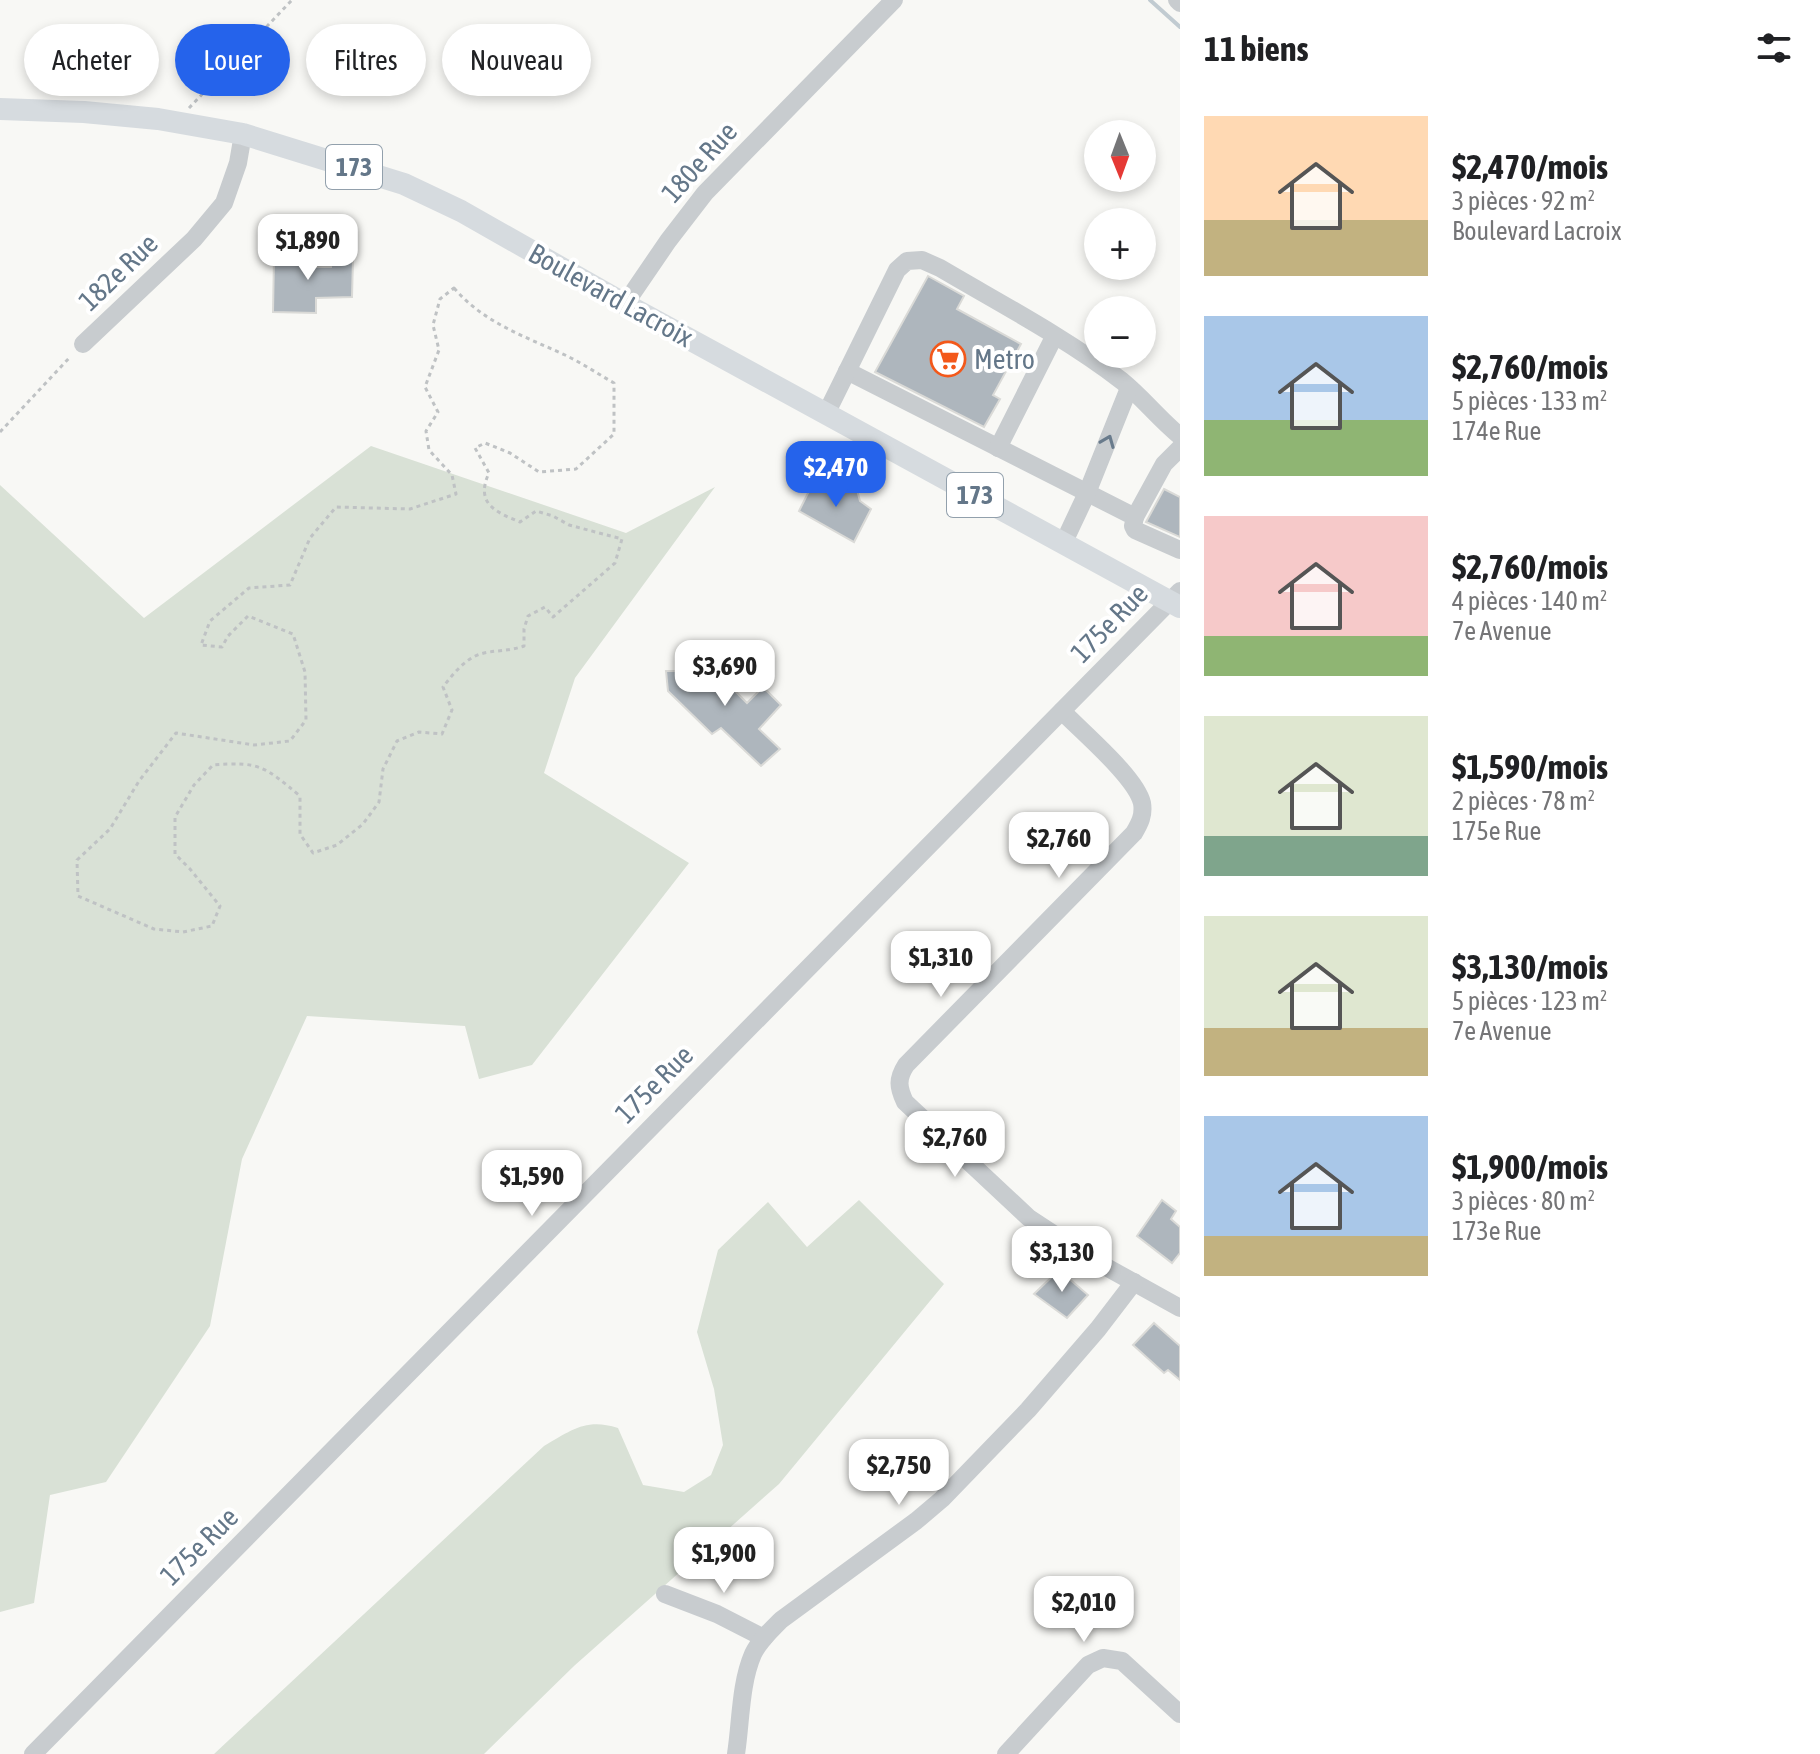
<!DOCTYPE html>
<html lang="fr">
<meta charset="utf-8">
<style>
body{margin:0;font-family:"Asap Condensed",sans-serif;background:#f2f2f2;color:#202124;height:100vh;display:flex;flex-direction:column;font-size:30px;white-space:nowrap}
*{box-sizing:border-box;margin:0}
p{font-size:26px;color:#757577}
.icon{flex:none;width:44px;height:44px;fill:none;stroke:currentColor;stroke-width:2;stroke-linecap:round;stroke-linejoin:round}
.map{position:relative;flex:1;overflow:hidden}
.drawer{display:flex;flex-direction:column;background:#fff;width:640px}
.drawer>*{flex:none}
.banner{position:absolute;left:24px;top:24px;width:760px;height:72px;display:flex;gap:16px}
.needle{width:52px;rotate:179deg}
.buttons{position:absolute;left:1084px;top:120px;display:grid;gap:16px}
.buttons a{display:grid;place-items:center;width:72px;height:72px;border-radius:50%;background:#fff;box-shadow:0 4px 12px #0003;font-size:40px}
.price{position:absolute;translate:-50% -68px;padding:0 18px;border-radius:16px;background:#fff;color:#222;font-size:26px;line-height:52px;filter:drop-shadow(0 2px 4px #0008)}
.price::after{content:'';position:absolute;left:50%;top:48px;width:24px;height:18px;margin-left:-12px;background:inherit;clip-path:polygon(0 0,100% 0,50% 100%)}
.price.current{background:#2563eb;color:#fff}
ul{padding:0;list-style:none}
li{display:flex;align-items:center;gap:24px;height:200px;padding:0 24px}
li span{display:grid;place-items:center;flex:none;width:224px;height:160px;border-radius:0px;color:#555}
li>.icon{margin-inline-start:auto}
span .icon{width:96px;height:96px;fill:#fffc;stroke-width:1}
li b{font-size:34px}
h2{display:flex;justify-content:space-between;align-items:center;height:96px;padding:0 24px;font-size:34px}
.pill{padding:0 28px;border-radius:36px;background:#fff;box-shadow:0 4px 12px #0003;font-size:28px;line-height:72px}
.pill.current{background:#2563eb;color:#fff}
main{display:flex;flex:1;min-height:0}
.map>svg:first-child{display:block}
.green{fill:#d9e1d6}
.lines{fill:none;stroke-linecap:round;stroke-linejoin:round}
.stream{stroke:#c1cbd1;stroke-width:4}
.building{fill:#aeb6bd;stroke:#dadad7;stroke-width:2}
.path{stroke:#bfc2c4;stroke-width:3;stroke-dasharray:4 4;stroke-linecap:butt}
.minor{stroke:#c8cccf;stroke-width:18}
.major{stroke:#d6dbdf;stroke-width:22}
.oneway{stroke:#697b8c}
.labels{text-anchor:middle;stroke-width:8;stroke-linejoin:round;paint-order:stroke}
.shield{fill:#fff;stroke:#92a0ac;stroke-width:2}
.shield-label{font-size:26px;font-weight:bold;fill:#647789}
.street-label{font-size:28px;fill:#647789;stroke:#fff}
.poi-label{font-size:28px;fill:#647789;stroke:#fff;text-anchor:start}
</style>
<main>
<div class="map">
<svg width="1180" height="1754" viewBox="0 0 1180 1754">
<rect width="100%" height="100%" fill="#f8f8f5"/>
<g class="green">
<polygon points="371,446 626,533 715,487 575,678 544,773 689,863 532,1065 479,1079 465,1026 307,1016 242,1159 210,1326 106,1482 50,1495 34,1603 0,1612 0,485 144,618"/>
<path d="M859,1200L944,1284L779,1484L574,1666L484,1754H214L544,1446C572,1430 586,1418 618,1428L643,1485L684,1492L711,1475L723,1445L714,1389L697,1332L718,1250L768,1202L807,1247Z"/>
</g>
<g class="lines">
<polyline class="stream" points="1150,0 1180,27"/>
</g>
<g class="building">
<polygon points="279,246 299,246 299,257 303,257 303,267 331,267 331,257 353,259 352,297 316,298 316,313 273,312 274,257 279,257"/>
<polygon points="928,276 964,296 957,309 1021,344 993,395 1000,399 984,427 875,372"/>
<polygon points="816,477 848,492 857,490 860,501 871,509 854,542 799,511"/>
<polygon points="1164,489 1180,497 1180,537 1146,522"/>
<polygon points="698,654 747,703 763,687 781,705 759,729 780,749 761,766 721,728 712,734 668,691 666,671 682,671"/>
<polygon points="1162,1200 1176,1211 1171,1219 1180,1227 1180,1253 1172,1263 1137,1236"/>
<polygon points="1059,1270 1088,1295 1067,1318 1034,1294"/>
<polygon points="1154,1323 1180,1346 1180,1380 1168,1370 1164,1373 1133,1345"/>
</g>
<g class="lines">
<g class="path">
<polyline points="189,108 292,0"/>
<path d="M454,288C484,323 524,336 565,355C582,363 598,374 614,383V434L576,469L539,472L510,453L485,443L475,448L489,473C475,503 495,512 520,522L536,511L553,516L569,525L622,539L615,563L553,617L545,607L528,616L524,629V646C510,651 498,650 484,653C466,657 454,673 443,687L452,710L442,734L419,732L397,741L383,769L379,802L363,824L337,845L313,853L300,834V796C265,767 260,761 213,765L194,785L175,817V854L190,869L220,906L212,926L183,932L154,929L78,896L77,860L110,829L139,781L176,733L254,745L290,741L306,720L305,672L293,634L248,616L228,636L222,647L201,645L210,621L249,588L290,585L310,538L336,507L410,509L456,494L452,475L429,450L426,431L438,412L425,387L439,350L433,325L440,299Z"/>
<polyline points="0,432 71,356"/>
</g>
<g class="minor">
<polyline points="1177,0 1180,3"/>
<polyline points="625,304 668,241 705,193 894,0"/>
<polyline points="83,344 194,239 224,203 238,163 243,134"/>
<polyline points="847,371 1135,517 1133,526 1135,530 1180,550"/>
<path d="M826,414L897,270L907,261L922,260L940,268C1001,304 1066,338 1122,381C1143,398 1159,419 1180,436"/>
<polyline points="998,448 1054,337"/>
<polyline points="1135,517 1164,464 1180,448"/>
<polyline points="1063,544 1087,493 1129,388"/>
<path d="M1062,711C1082,732 1136,777 1142,803C1144,815 1140,823 1134,833L906,1065C897,1079 898,1087 905,1102L1029,1218L1090,1258L1180,1308"/>
<polyline points="665,1594 717,1614 764,1638"/>
<polyline points="33,1754 1180,591"/>
<path d="M736,1754C741,1722 740,1684 753,1654C759,1641 771,1630 781,1620L916,1521L942,1499L1028,1410L1098,1329L1134,1282"/>
<polyline points="1006,1754 1088,1665 1103,1658 1122,1661 1180,1714"/>
</g>
<polyline class="major" points="0,109 84,112 158,119 243,134 404,184 461,211 625,304 1180,607"/>
</g>
<defs><path id="oneway-chevron" d="M-2-3.5L2.5 0L-2 3.5" fill="none" stroke-width="1.6" stroke-linecap="round" stroke-linejoin="round" transform="scale(2)"/></defs>
<use class="oneway" href="#oneway-chevron" transform="translate(1108 441) rotate(-68)"/>
<defs>
<g id="supermarket-ring" transform="scale(1.8)"><circle r="9.5" fill="#fff" stroke="#f3581a" stroke-width="1.5"/><path d="M-6-5.5h2.5l.6 2H6L4.5 2H-2.5L-4.4-4H-6ZM-1.5 3.2a1.3 1.3 0 1 0 .1 0ZM3 3.2a1.3 1.3 0 1 0 .1 0Z" fill="#f3581a"/></g>
</defs>
<g fill-rule="evenodd">
<use href="#supermarket-ring" x="948" y="359"/>
</g>
<g class="labels">
<g class="shield">
<rect x="326" y="145" width="56" height="44" rx="6"/>
<rect x="947" y="473" width="56" height="44" rx="6"/>
</g>
<g class="shield-label">
<text x="354" y="176">173</text>
<text x="975" y="504">173</text>
</g>
<g class="street-label">
<text transform="translate(699 162) rotate(-48)" y="10">180e Rue</text>
<text transform="translate(118 272) rotate(-44)" y="10">182e Rue</text>
<text transform="translate(611 295) rotate(29)" y="10">Boulevard Lacroix</text>
<text transform="translate(1109 623) rotate(-46)" y="10">175e Rue</text>
<text transform="translate(654 1084) rotate(-45)" y="10">175e Rue</text>
<text transform="translate(199 1546) rotate(-45)" y="10">175e Rue</text>
</g>
<g class="poi-label">
<text x="974" y="369">Metro</text>
</g>
</g>
</svg>
<div class="buttons">
<a><svg class="needle" viewBox="-14 -14 28 28"><path d="M0-13l5 13h-10z" fill="#e53935"/><path d="M0 13l5-13h-10z" fill="#757577"/></svg></a>
<a>+</a>
<a>−</a>
</div>
<b class="price" style="left:308px;top:282px">$1,890</b>
<b class="price current" style="left:836px;top:509px">$2,470</b>
<b class="price" style="left:725px;top:708px">$3,690</b>
<b class="price" style="left:1059px;top:880px">$2,760</b>
<b class="price" style="left:941px;top:999px">$1,310</b>
<b class="price" style="left:955px;top:1179px">$2,760</b>
<b class="price" style="left:532px;top:1218px">$1,590</b>
<b class="price" style="left:1062px;top:1294px">$3,130</b>
<b class="price" style="left:899px;top:1507px">$2,750</b>
<b class="price" style="left:724px;top:1595px">$1,900</b>
<b class="price" style="left:1084px;top:1644px">$2,010</b>
<div class="banner">
<a class="pill">Acheter</a>
<a class="pill current">Louer</a>
<a class="pill">Filtres</a>
<a class="pill">Nouveau</a>
</div>
</div>
<section class="drawer">
<h2>11 biens<svg class="icon" aria-label="filters" viewBox="0 0 24 24"><path d="M4 7h16M4 17h16"/><circle cx="9" cy="7" r="2"/><circle cx="15" cy="17" r="2"/></svg></h2>
<ul>
<li><span style="background:linear-gradient(#ffd9b3 65%,#c2b280 0)"><svg class="icon" aria-label="home" viewBox="0 0 24 24"><path d="M3 11l9-7 9 7M6 9v11h12V9"/></svg></span><div><b>$2,470/mois</b><p>3 pièces · 92 m²</p><p>Boulevard Lacroix</p></div></li>
<li><span style="background:linear-gradient(#a9c7e8 65%,#8fb573 0)"><svg class="icon" aria-label="home" viewBox="0 0 24 24"><path d="M3 11l9-7 9 7M6 9v11h12V9"/></svg></span><div><b>$2,760/mois</b><p>5 pièces · 133 m²</p><p>174e Rue</p></div></li>
<li><span style="background:linear-gradient(#f6c9c9 75%,#8fb573 0)"><svg class="icon" aria-label="home" viewBox="0 0 24 24"><path d="M3 11l9-7 9 7M6 9v11h12V9"/></svg></span><div><b>$2,760/mois</b><p>4 pièces · 140 m²</p><p>7e Avenue</p></div></li>
<li><span style="background:linear-gradient(#dfe7d0 75%,#7fa58c 0)"><svg class="icon" aria-label="home" viewBox="0 0 24 24"><path d="M3 11l9-7 9 7M6 9v11h12V9"/></svg></span><div><b>$1,590/mois</b><p>2 pièces · 78 m²</p><p>175e Rue</p></div></li>
<li><span style="background:linear-gradient(#dfe7d0 70%,#c2b280 0)"><svg class="icon" aria-label="home" viewBox="0 0 24 24"><path d="M3 11l9-7 9 7M6 9v11h12V9"/></svg></span><div><b>$3,130/mois</b><p>5 pièces · 123 m²</p><p>7e Avenue</p></div></li>
<li><span style="background:linear-gradient(#a9c7e8 75%,#c2b280 0)"><svg class="icon" aria-label="home" viewBox="0 0 24 24"><path d="M3 11l9-7 9 7M6 9v11h12V9"/></svg></span><div><b>$1,900/mois</b><p>3 pièces · 80 m²</p><p>173e Rue</p></div></li>
</ul>
</section>
</main>
